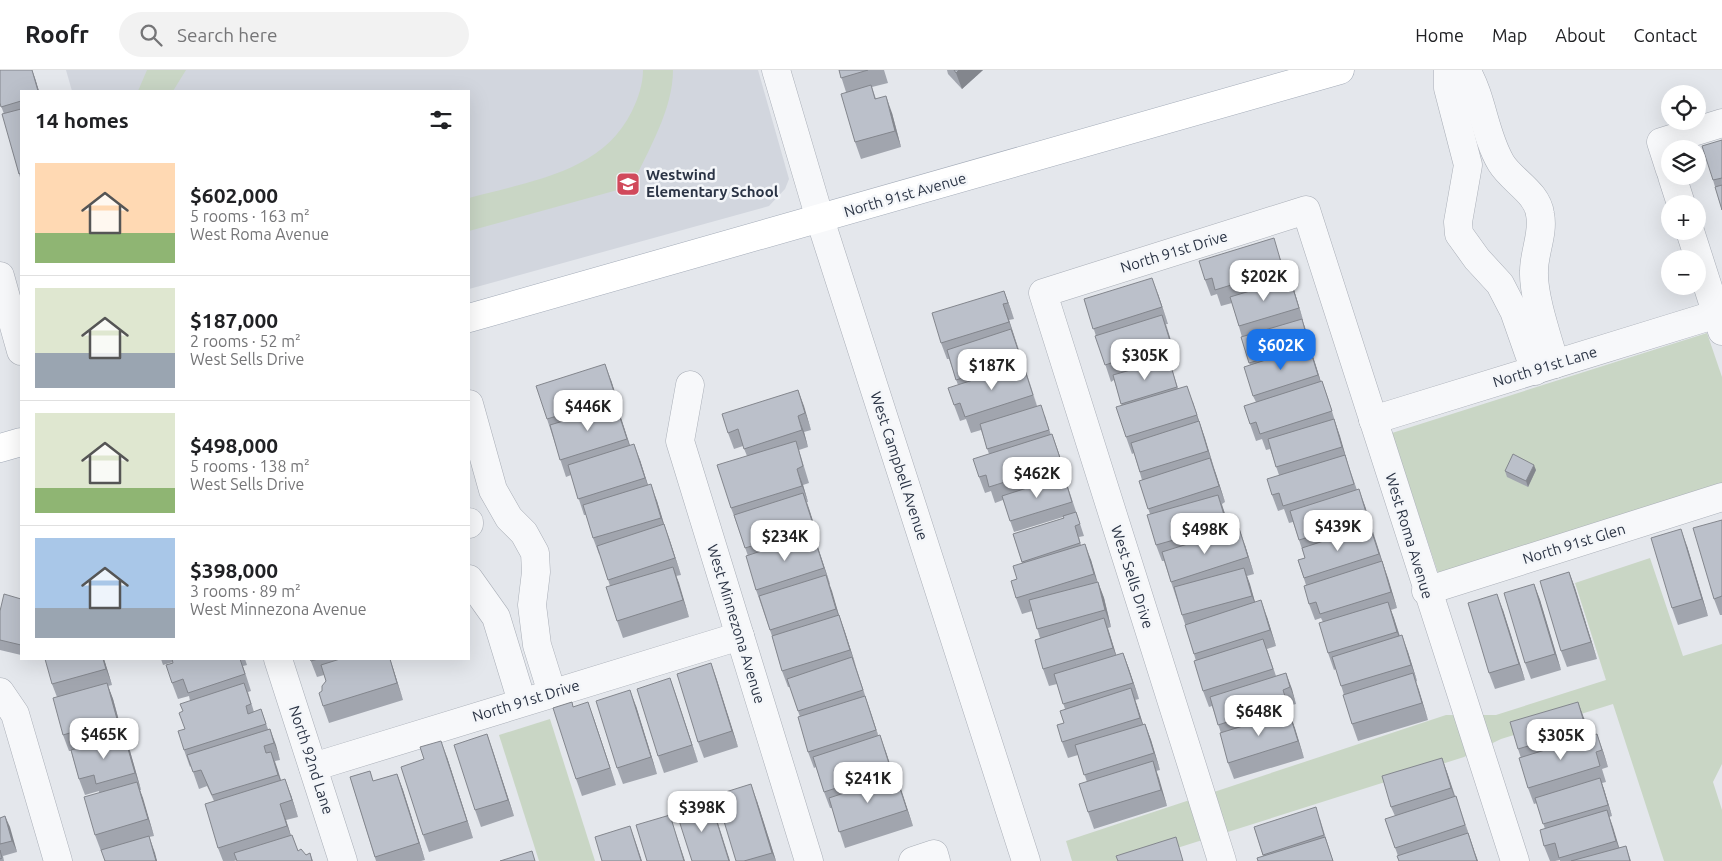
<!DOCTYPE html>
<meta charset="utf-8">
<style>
body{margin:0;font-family:Ubuntu,sans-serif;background:#f2f2f2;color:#202124;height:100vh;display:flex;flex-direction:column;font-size:19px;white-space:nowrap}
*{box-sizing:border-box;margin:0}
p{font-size:16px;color:#757577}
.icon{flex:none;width:28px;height:28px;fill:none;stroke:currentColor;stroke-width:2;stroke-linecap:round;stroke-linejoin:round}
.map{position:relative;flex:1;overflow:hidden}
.drawer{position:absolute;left:20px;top:20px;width:450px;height:570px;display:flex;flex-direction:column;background:#fff;border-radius:0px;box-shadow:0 5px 20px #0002}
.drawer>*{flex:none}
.fabs{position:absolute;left:1661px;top:15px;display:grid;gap:10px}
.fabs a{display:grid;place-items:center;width:45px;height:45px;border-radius:50%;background:#fff;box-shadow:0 5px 20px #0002;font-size:25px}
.price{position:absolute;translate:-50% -42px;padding:0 11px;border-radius:10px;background:#fff;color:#222;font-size:16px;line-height:32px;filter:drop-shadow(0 1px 2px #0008)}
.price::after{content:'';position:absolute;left:50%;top:30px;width:15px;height:11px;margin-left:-8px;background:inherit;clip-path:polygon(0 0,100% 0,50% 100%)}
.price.current{background:#1a73e8;color:#fff}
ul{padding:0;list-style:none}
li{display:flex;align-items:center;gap:15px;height:125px;padding:0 15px}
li+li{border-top:1px solid #e0e0e0}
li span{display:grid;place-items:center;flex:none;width:140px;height:100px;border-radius:0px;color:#555}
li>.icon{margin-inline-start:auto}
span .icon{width:60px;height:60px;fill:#fffc;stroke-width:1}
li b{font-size:21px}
h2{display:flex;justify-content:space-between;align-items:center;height:60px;padding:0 15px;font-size:21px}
header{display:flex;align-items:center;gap:30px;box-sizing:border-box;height:70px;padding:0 25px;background:#fff;border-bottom:1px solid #e0e0e0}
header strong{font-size:24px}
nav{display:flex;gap:28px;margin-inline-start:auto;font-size:18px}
.search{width:350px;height:45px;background:#f2f2f2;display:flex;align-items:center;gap:12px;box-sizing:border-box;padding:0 18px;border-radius:28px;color:#757577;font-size:19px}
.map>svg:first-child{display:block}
.built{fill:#d2d6de}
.green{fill:#c9d6c5}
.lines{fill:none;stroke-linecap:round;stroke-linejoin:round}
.minor-casing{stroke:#a9aeb7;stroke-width:29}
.major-casing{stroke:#a3abb8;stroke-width:29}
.minor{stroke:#f7f8fa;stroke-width:28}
.major{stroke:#fff;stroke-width:28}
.wall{fill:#a1a5ae}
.shaded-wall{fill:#83868d}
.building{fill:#bbc0ca;stroke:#83868d}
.labels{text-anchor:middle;stroke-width:5;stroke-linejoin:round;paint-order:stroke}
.poi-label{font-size:15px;font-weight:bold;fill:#2b3445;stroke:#f4f6f9;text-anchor:start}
.street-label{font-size:15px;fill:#2b3445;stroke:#f4f6f9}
</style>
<header>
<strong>Roofr</strong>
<div class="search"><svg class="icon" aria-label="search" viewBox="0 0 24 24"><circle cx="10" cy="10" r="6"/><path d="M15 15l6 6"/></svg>Search here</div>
<nav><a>Home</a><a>Map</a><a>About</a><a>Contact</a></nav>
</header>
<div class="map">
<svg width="1722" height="791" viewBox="0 0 1722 791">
<rect width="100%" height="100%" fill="#e4e7ec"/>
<polygon class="built" points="66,0 758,0 789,109 785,119 769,136 469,219 469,21 72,21"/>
<g class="green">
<polygon points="147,0 186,0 173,21 138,21"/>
<path d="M643,0H673C673,40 648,80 632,116L469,161V128C529,111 602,103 632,41C638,29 643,14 643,0Z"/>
<polygon points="1707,263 1722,307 1722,413 1439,506 1392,363"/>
<polygon points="1650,488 1683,586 1722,574 1722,694 1713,712 1722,740 1722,791 1664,791 1613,634 1501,669 1464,687 1136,791 1072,791 1066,771 1446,645 1496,645 1606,610 1575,513"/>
<polygon points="550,649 595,791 539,791 499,665"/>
</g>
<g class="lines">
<g class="minor-casing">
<g id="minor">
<polyline points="776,0 820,149 1026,791"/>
<polyline points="1448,0 1448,18 1468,95 1458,152 1459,164 1477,189 1500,214 1514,241 1535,301"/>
<path d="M1466,0C1483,29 1484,64 1501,93C1512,111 1537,122 1540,144C1544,163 1534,182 1534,201C1533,227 1548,269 1555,294"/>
<polyline points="1670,100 1661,72 1722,53"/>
<polyline points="1672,106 1681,134"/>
<polyline points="1690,161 1722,261"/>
<polyline points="0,206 21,281"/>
<polyline points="690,315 680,371 809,791"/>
<polyline points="469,334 493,420 509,448 524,463 535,483 536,502 532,535 537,575 552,623"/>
<polyline points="1373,350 1717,244"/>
<polyline points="469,452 469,454"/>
<polyline points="469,509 496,547 522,632"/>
<polyline points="1426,521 1722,427"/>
<polyline points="278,589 343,791"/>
<polyline points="0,622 15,644 58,791"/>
<polyline points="313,697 740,566"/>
<polyline points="913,791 934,784 936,791"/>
<polyline points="1222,791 1043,223 1306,140 1515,791"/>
</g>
</g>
<g class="major-casing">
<g id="major">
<polyline points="469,248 1340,0"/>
<polyline points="0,378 21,372"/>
</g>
</g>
<use href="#minor" class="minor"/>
<use href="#major" class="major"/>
</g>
<g class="wall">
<polygon points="32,0 39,21 21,21 21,111 19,104 4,44 0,33"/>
<polygon points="839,0 884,0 888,13 872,17 876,29 892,43 901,77 861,89 855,72 846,22"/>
<polygon points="947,0 983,0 962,19 948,4"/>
<polygon points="1722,70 1722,140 1713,110"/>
<polygon points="1279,185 1287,210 1290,209 1294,220 1303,250 1302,250 1313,286 1321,312 1322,311 1328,328 1348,394 1357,420 1365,436 1397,538 1391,540 1400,566 1408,582 1417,611 1416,612 1428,650 1358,671 1352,654 1344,625 1336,599 1334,600 1328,583 1323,552 1321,548 1315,550 1309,534 1306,515 1298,490 1305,488 1293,452 1289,453 1284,439 1278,441 1272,425 1279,405 1270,379 1266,380 1262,369 1256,371 1250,354 1256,332 1253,326 1250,295 1241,267 1242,267 1232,233 1221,236 1217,224 1211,226 1205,210"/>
<polygon points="1004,221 1014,249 1009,250 1014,266 1037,336 1045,346 1051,365 1052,364 1058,381 1068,410 1066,411 1084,466 1079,467 1081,475 1091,490 1097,512 1098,512 1104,528 1111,557 1108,558 1116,585 1123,583 1129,599 1139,629 1135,630 1143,654 1145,654 1151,670 1160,700 1156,701 1167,736 1094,759 1088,742 1087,712 1078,685 1068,688 1062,672 1065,639 1057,614 1049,616 1043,599 1040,568 1032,541 1022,544 1016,528 1017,509 1022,493 1013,464 1064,448 1063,447 1014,462 1003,430 995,433 991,421 985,423 979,407 989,384 981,360 971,363 966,349 960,351 954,335 958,315 949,289 947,289 941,273"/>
<polygon points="1158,224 1168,254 1166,254 1177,290 1170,293 1178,318 1193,332 1225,432 1222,434 1230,461 1245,475 1254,504 1247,506 1255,532 1267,547 1276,576 1267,579 1276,606 1286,603 1296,634 1289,636 1293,649 1292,650 1304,688 1234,709 1228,693 1221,663 1212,636 1209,637 1203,621 1196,591 1185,554 1164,491 1162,491 1156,475 1150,444 1139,411 1142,410 1134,383 1132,384 1126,367 1122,336 1114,310 1111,312 1084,229"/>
<polygon points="611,310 622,344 620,345 630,375 640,390 648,415 657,431 664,454 670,471 681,505 676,506 689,547 623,568 617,551 610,516 600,484 599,484 593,468 586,445 584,445 571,405 566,407 547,349"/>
<polygon points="798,320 811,360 804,362 808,377 799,380 809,413 803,415 808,432 807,432 820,473 817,474 830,514 829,514 839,545 845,562 878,666 886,682 894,706 896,706 913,756 845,778 832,738 830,738 824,722 816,697 814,698 808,682 800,647 790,617 788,617 782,601 772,566 756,520 748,486 737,454 731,438 747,386 743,376 734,379 728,363"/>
<polygon points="1536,400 1528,417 1507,407 1505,401"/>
<polygon points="1722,450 1722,545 1720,545 1714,529"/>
<polygon points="1687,476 1708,546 1678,555 1672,538"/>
<polygon points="1569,502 1575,518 1597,589 1567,597 1561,581"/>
<polygon points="1534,514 1540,530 1561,600 1531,609 1525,593"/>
<polygon points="21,529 21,585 0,580 0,541"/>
<polygon points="1503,540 1525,610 1495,619 1489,603"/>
<polygon points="104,589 112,615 108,616 113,629 123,665 130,681 141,720 140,720 154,766 149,767 157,791 105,791 102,781 101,781 95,765 99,723 99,721 85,725 79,709 71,681 69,681 63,665 57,627 52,614"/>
<polygon points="161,589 245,589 247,595 243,596 251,621 248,622 254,642 261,639 268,659 270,659 280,690 275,691 281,710 291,725 298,747 286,750 291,766 292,765 298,781 306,785 310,783 313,791 237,791 237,790 234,791 223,791 218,778 214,731 207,716 199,719 191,696 190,697 184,680 185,659 183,641 190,631 189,626 178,629 172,613 173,592 163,595"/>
<polygon points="310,589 390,589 403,630 329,653 323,636 322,621 326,611 324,605 317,607"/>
<polygon points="711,593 738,677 704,688 698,672"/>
<polygon points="670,608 698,692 664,703 658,686"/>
<polygon points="636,636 657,704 623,714 617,698"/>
<polygon points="1584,648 1590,667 1603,681 1608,697 1602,699 1606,712 1602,713 1612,746 1609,747 1619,778 1626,776 1631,791 1560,791 1560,790 1555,791 1550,791 1544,776 1545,759 1537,733 1534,734 1528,718 1521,688 1518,679"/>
<polygon points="594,649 616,715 582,726 576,709"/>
<polygon points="487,664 514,746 481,757 475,740"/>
<polygon points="447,687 473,768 429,782 423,765"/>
<polygon points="1442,688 1474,780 1398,786 1385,749 1395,746 1391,737"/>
<polygon points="370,701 373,711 397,704 403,720 425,790 421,791 376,791 350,707"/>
<polygon points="757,731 776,791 736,791"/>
<polygon points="5,746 17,782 3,786 4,791 0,791 0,748"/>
<polygon points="1320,749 1333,791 1258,791 1263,786 1254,757"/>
</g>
<g class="shaded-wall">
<polygon points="32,0 35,8 39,21 38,21"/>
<polygon points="959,0 983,0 962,19 956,3"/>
<polygon points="886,26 892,43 901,77 895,61"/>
<polygon points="1152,208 1158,224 1168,254 1162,237"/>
<polygon points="1290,209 1294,220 1303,250 1299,238"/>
<polygon points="1004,221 1010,237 1014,249 1008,233"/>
<polygon points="1003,234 1009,250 1039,341 1009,252"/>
<polygon points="1162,245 1168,262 1177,290 1171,274"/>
<polygon points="1302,249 1306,260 1313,286 1309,275"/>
<polygon points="1309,276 1315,293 1324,322 1318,305"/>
<polygon points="605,294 611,310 622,344 616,328"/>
<polygon points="1187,316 1205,368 1214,398 1208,381"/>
<polygon points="798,320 804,336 811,360 805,343"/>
<polygon points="616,335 622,351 633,386 627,369"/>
<polygon points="798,346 804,362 808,377 802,360"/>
<polygon points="1334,349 1340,366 1348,394 1342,377"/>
<polygon points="1052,364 1058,381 1068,410 1062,394"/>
<polygon points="634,374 640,390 651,425 645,408"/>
<polygon points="1210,388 1216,404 1225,432 1219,416"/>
<polygon points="1534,395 1536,400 1528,417 1526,411"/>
<polygon points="797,399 803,415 808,432 802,416"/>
<polygon points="651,414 657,431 667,464 661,448"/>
<polygon points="1359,419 1365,436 1374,465 1368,449"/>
<polygon points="803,423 809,439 820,473 814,457"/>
<polygon points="1218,425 1224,441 1233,471 1227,455"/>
<polygon points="664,454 670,471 681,505 675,488"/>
<polygon points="1370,456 1376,472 1385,500 1379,484"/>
<polygon points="1239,458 1245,475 1254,504 1248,487"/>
<polygon points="1681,459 1687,476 1708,546 1702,529"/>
<polygon points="813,464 819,481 830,514 824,498"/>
<polygon points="1085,474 1091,490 1100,520 1094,504"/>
<polygon points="1382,491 1388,508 1397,538 1391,522"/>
<polygon points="673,497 679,513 689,547 683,530"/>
<polygon points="1244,498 1250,514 1258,543 1252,526"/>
<polygon points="1569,502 1575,518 1597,589 1591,572"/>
<polygon points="826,505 832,521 842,556 836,539"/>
<polygon points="1098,512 1104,528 1111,557 1105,540"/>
<polygon points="1534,514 1540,530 1561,600 1555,584"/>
<polygon points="1497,524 1503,540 1525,610 1519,594"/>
<polygon points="1261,530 1267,547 1276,576 1270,560"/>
<polygon points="1388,532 1394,548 1403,578 1397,562"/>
<polygon points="839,545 845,562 856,596 850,580"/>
<polygon points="1104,548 1110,565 1119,594 1113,578"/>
<polygon points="1402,565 1408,582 1417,611 1411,595"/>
<polygon points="1123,583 1129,599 1139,629 1133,613"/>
<polygon points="103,589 104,589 112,615 106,599"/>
<polygon points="390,589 394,601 403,630 397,613"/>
<polygon points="711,593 717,610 738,677 732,661"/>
<polygon points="1286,603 1292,619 1296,634 1290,617"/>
<polygon points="1413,603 1419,620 1428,650 1422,633"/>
<polygon points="670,608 676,625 698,692 692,675"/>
<polygon points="107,613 113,629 123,666 117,649"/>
<polygon points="1131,618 1137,635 1146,664 1140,648"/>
<polygon points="630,620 636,636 657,704 651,687"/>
<polygon points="865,626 871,643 882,677 876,660"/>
<polygon points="588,632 594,649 616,715 610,698"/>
<polygon points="1578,632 1584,648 1592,675 1586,659"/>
<polygon points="1289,642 1295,658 1304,688 1298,671"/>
<polygon points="1145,654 1151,670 1160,700 1154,683"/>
<polygon points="270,659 276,675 280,690 274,673"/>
<polygon points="487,664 493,681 514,746 508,730"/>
<polygon points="1597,664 1603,681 1608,697 1602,680"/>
<polygon points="124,665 130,681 141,720 135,703"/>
<polygon points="880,665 886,682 897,716 891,700"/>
<polygon points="441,671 447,687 473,768 467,751"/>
<polygon points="271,682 277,698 284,721 278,705"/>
<polygon points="1442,688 1448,705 1457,734 1451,718"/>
<polygon points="1153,691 1159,708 1167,736 1161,720"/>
<polygon points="397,704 403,720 425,790 419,773"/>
<polygon points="896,706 902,722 913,756 907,740"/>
<polygon points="1600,708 1604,719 1612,746 1608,735"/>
<polygon points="285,709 291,725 298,747 292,730"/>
<polygon points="137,712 143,728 154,766 148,749"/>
<polygon points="751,714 757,731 776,791 772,783"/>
<polygon points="1456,726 1474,780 1478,791 1477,791"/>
<polygon points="710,730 716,747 730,791 729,791"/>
<polygon points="280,734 286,750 293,772 287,756"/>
<polygon points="1607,740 1613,757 1622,787 1616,771"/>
<polygon points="670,745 675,761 685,791 684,791"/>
<polygon points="5,746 10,757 17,782 12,771"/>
<polygon points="630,756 636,773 642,791 641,791"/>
<polygon points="149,766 155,783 157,791 156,791"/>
</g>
<g class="building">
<polygon points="0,0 32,0 38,21 21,21 21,31 1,37 0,33"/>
<polygon points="839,0 868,0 841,8"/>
<polygon points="954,0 959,0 956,3"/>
<polygon points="871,15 875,29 886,26 895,61 855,72 841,24"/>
<polygon points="21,39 21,103 19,104 2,44"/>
<polygon points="1722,70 1722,108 1713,110 1702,76"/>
<polygon points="1722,115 1722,140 1715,117"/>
<polygon points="1274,168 1283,199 1215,220 1212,208 1205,210 1199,191"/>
<polygon points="1152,208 1162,237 1093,259 1084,229"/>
<polygon points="1290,209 1299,238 1239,256 1230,227"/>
<polygon points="1004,221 1008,233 1003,234 1009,252 941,273 932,243"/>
<polygon points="1162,245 1171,274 1105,295 1095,266"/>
<polygon points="1302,249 1309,275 1249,293 1241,267"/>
<polygon points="1011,259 1021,289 956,310 947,280"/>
<polygon points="1309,276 1318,305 1253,326 1244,297"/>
<polygon points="1169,289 1177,317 1121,334 1113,305"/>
<polygon points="605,294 616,328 547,349 536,316"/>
<polygon points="1023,294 1033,325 965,347 960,333 954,335 948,318"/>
<polygon points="1322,311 1332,341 1260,364 1256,352 1250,354 1244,336"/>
<polygon points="1187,316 1197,345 1126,367 1116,337"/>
<polygon points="798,320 805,343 798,346 802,360 744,379 738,359 728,363 722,344"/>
<polygon points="616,335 627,369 560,390 550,355"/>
<polygon points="1041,335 1049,360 987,379 980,354"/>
<polygon points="1334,349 1342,377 1276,397 1268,369"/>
<polygon points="1199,351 1208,381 1140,402 1131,373"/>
<polygon points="1052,364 1062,394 989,417 986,405 979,407 973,389"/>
<polygon points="796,371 803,396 797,399 802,416 731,438 717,395"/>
<polygon points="634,374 645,408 578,429 568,395"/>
<polygon points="1513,384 1534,395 1526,411 1505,401"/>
<polygon points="1345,385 1354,414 1283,436 1279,423 1272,425 1267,409"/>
<polygon points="1210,388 1219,416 1148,439 1139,411"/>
<polygon points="1064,406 1072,432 1010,451 1002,426"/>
<polygon points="651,414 661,448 593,468 583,435"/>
<polygon points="1359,419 1368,449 1299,470 1290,441"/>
<polygon points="803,423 814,457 745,478 734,445"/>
<polygon points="1218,425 1227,455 1156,475 1147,445"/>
<polygon points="1076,442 1080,454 1075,456 1080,473 1022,492 1013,464 1064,448 1063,446"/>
<polygon points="1722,450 1722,526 1714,529 1693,458"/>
<polygon points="664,454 675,488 608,510 597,476"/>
<polygon points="1370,456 1379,484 1304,508 1298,490 1305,488 1302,478"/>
<polygon points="1239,458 1248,487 1171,512 1162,482"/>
<polygon points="1681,459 1702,529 1672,538 1651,468"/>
<polygon points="813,464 824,498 756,520 746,486"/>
<polygon points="1085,474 1094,504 1016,528 1011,511 1017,509 1013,496"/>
<polygon points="1382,491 1391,522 1320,544 1316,532 1309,534 1304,516"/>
<polygon points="673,497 683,530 617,551 606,517"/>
<polygon points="1244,498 1252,526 1182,545 1174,517"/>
<polygon points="1569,502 1591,572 1561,581 1540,511"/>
<polygon points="826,505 836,539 770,560 759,526"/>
<polygon points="1098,512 1105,540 1037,559 1029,530"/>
<polygon points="1534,514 1555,584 1525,593 1504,523"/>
<polygon points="4,524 21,529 21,575 0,570 0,541"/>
<polygon points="1497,524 1519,594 1489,603 1468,533"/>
<polygon points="1261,530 1270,560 1194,584 1185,555"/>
<polygon points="1388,532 1397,562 1328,583 1319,553"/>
<polygon points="839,545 850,580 782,601 772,566"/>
<polygon points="1104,548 1113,578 1043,599 1035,570"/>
<polygon points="1402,565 1411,595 1341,616 1332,587"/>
<polygon points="1263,569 1273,599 1203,621 1194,591"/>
<polygon points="1123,583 1133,613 1063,634 1054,604"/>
<polygon points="852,587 863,620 798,641 787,609"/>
<polygon points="45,589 103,589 106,599 52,614"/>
<polygon points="172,589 240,589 245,604 188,623 183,609 172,613 166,595 173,593"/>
<polygon points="310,589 318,589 311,591"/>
<polygon points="340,589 390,589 397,613 323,636 319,623 322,621 322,616 326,611 321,595"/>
<polygon points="711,593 732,661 698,672 677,604"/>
<polygon points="1286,603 1290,617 1283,620 1287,633 1218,655 1210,627"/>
<polygon points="1413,603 1422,633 1352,654 1343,625"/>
<polygon points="670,608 692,675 658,686 637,619"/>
<polygon points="107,613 117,649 63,665 53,628"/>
<polygon points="244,613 251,634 246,636 248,644 261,639 266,654 184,680 178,661 185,659 179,643 183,641 180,634"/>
<polygon points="1131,618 1140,648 1062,672 1057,655 1064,653 1060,641"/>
<polygon points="630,620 651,687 617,698 596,631"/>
<polygon points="865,626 876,660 808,682 798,647"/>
<polygon points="572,632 573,637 588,632 610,698 576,709 553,638"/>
<polygon points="1578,632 1586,659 1518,679 1510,652"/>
<polygon points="1289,642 1298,671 1228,693 1220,663"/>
<polygon points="1145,654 1154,683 1084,705 1075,675"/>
<polygon points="270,659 274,673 264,676 266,683 271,682 278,705 212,725 201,700 193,702 187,685"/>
<polygon points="487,664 508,730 475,740 454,675"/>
<polygon points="1597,664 1602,680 1596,682 1600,696 1528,718 1519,688"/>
<polygon points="124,665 135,703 96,714 94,705 79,709 71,680"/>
<polygon points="880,665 891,700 824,722 813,687"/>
<polygon points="441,671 467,751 423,765 401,697 424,689 420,677"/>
<polygon points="1442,688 1451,718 1391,737 1382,706"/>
<polygon points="1153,691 1161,720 1088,742 1079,714"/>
<polygon points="370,701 373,711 397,704 419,773 375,787 350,707"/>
<polygon points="896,706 907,740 839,762 829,728"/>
<polygon points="1600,708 1608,735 1543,754 1535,728"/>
<polygon points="285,709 292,730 280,734 287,756 218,778 205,734"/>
<polygon points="137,712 148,749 95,765 84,727"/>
<polygon points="751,714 772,783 744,791 736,791 716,725"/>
<polygon points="1456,726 1465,755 1395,778 1385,749"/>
<polygon points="710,730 729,791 692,791 676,741"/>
<polygon points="1316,737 1324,765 1263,785 1254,757"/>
<polygon points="1607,740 1616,771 1559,788 1555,773 1544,776 1540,760"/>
<polygon points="670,745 684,791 647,791 636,755"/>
<polygon points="5,746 12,771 0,774 0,748"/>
<polygon points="630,756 641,791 602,791 595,767"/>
<polygon points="1468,763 1477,791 1399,791 1397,786"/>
<polygon points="292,765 298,781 301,779 306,785 310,783 312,791 237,791 234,783"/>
<polygon points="149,766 156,791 105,791 101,780"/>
<polygon points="1176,767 1183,791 1118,791 1116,786"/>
<polygon points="1325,767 1333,791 1258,791 1257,788"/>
<polygon points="1626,776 1630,791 1571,791"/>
<polygon points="0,780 2,788 0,789"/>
<polygon points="532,781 535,791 500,791"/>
</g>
<defs>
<g id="school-square" transform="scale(1.25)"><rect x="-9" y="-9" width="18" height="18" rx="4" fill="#d1495b" stroke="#f4f6f9"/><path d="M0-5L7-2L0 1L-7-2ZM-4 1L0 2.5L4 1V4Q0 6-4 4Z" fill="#fff"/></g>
</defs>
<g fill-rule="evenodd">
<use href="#school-square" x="628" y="114"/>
</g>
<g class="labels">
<g class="poi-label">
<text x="646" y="110">Westwind<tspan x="646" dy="17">Elementary School</tspan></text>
</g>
<g class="street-label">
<text transform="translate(905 125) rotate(-16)" y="5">North 91st Avenue</text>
<text transform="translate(1174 182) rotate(-17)" y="5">North 91st Drive</text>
<text transform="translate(1545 297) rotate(-17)" y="5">North 91st Lane</text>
<text transform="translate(899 396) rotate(72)" y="5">West Campbell Avenue</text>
<text transform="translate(1409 466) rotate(73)" y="5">West Roma Avenue</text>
<text transform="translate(1574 474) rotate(-17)" y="5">North 91st Glen</text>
<text transform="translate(1132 507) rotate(72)" y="5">West Sells Drive</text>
<text transform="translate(736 554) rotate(73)" y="5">West Minnezona Avenue</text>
<text transform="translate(526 631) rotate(-17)" y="5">North 91st Drive</text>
<text transform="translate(311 690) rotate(72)" y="5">North 92nd Lane</text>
</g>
</g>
</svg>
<div class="fabs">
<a><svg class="icon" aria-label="locate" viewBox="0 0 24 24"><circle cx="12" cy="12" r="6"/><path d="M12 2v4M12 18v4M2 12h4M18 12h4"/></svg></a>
<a><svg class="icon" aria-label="layers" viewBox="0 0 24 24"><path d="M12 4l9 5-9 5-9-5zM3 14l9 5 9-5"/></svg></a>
<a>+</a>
<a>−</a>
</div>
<b class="price" style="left:1264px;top:232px">$202K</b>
<b class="price current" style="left:1281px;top:301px">$602K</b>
<b class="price" style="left:1145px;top:311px">$305K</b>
<b class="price" style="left:992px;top:321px">$187K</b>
<b class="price" style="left:588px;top:362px">$446K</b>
<b class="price" style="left:1037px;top:429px">$462K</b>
<b class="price" style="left:1338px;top:482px">$439K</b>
<b class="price" style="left:1205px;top:485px">$498K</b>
<b class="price" style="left:785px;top:492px">$234K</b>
<b class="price" style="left:1259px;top:667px">$648K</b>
<b class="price" style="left:104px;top:690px">$465K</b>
<b class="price" style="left:1561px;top:691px">$305K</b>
<b class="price" style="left:868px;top:734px">$241K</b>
<b class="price" style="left:702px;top:763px">$398K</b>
<section class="drawer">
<h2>14 homes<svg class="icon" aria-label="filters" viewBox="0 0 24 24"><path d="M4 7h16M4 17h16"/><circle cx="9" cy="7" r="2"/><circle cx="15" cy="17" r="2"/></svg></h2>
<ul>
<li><span style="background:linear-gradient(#ffd9b3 70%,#8fb573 0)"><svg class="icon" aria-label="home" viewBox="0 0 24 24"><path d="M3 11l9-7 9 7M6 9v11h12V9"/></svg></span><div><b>$602,000</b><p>5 rooms · 163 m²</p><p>West Roma Avenue</p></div></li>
<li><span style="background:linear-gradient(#dfe7d0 65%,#9aa5b1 0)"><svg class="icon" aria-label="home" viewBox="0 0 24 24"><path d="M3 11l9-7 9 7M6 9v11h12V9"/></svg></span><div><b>$187,000</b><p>2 rooms · 52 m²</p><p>West Sells Drive</p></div></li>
<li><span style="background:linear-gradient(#dfe7d0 75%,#8fb573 0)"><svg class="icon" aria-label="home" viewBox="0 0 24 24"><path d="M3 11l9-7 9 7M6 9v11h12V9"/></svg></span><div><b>$498,000</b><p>5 rooms · 138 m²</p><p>West Sells Drive</p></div></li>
<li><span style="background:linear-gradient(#a9c7e8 70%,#9aa5b1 0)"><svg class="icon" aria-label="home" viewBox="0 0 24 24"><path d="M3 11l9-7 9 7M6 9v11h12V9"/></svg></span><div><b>$398,000</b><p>3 rooms · 89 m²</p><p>West Minnezona Avenue</p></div></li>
</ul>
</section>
</div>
